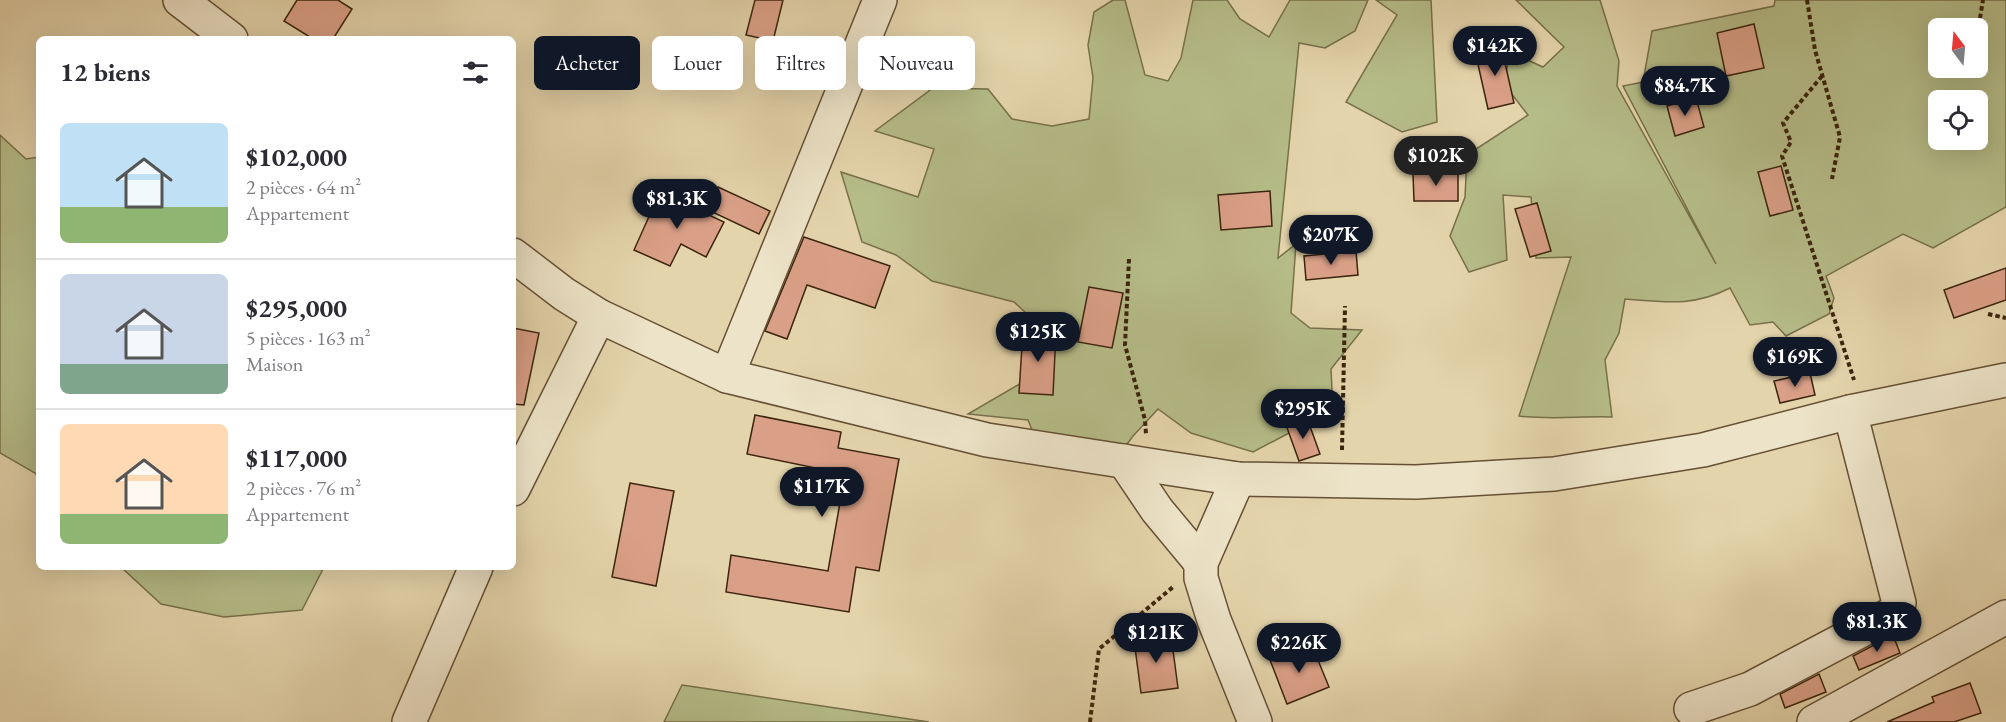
<!DOCTYPE html>
<html lang="fr">
<meta charset="utf-8">
<style>
body{margin:0;font-family:"EB Garamond",serif;background:#f2f2f3;color:#2b2b33;height:100vh;display:flex;flex-direction:column;font-size:22px;white-space:nowrap}
*{box-sizing:border-box;margin:0}
p{font-size:20px;color:#7c7c81}
.icon{flex:none;width:33px;height:33px;fill:none;stroke:currentColor;stroke-width:2;stroke-linecap:round;stroke-linejoin:round}
.map{position:relative;flex:1;overflow:hidden}
.panel{position:absolute;left:36px;top:36px;width:480px;height:534px;display:flex;flex-direction:column;background:#fff;border-radius:9px;box-shadow:0 6px 24px #0002}
.panel>*{flex:none}
.guide{position:absolute;left:534px;top:36px;width:570px;height:54px;display:flex;gap:12px}
.needle{width:39px;rotate:344deg}
.fabs{position:absolute;left:1928px;top:18px;display:grid;gap:12px}
.fabs a{display:grid;place-items:center;width:60px;height:60px;border-radius:9px;background:#fff;box-shadow:0 6px 24px #0002;font-size:30px}
.price{position:absolute;translate:-50% -51px;padding:0 14px;border-radius:21px;background:#111827;color:#fff;font-size:20px;line-height:39px;filter:drop-shadow(0 2px 3px #0008)}
.price::after{content:'';position:absolute;left:50%;top:36px;width:18px;height:14px;margin-left:-9px;background:inherit;clip-path:polygon(0 0,100% 0,50% 100%)}
.price.on{background:#222;color:#fff}
ul{padding:0;list-style:none}
li{display:flex;align-items:center;gap:18px;height:150px;padding:0 24px}
li+li{border-top:2px solid #e1e1e2}
li span{display:grid;place-items:center;flex:none;width:168px;height:120px;border-radius:9px;color:#555}
li>.icon{margin-inline-start:auto}
span .icon{width:72px;height:72px;fill:#fffc;stroke-width:1}
li b{font-size:26px}
h2{display:flex;justify-content:space-between;align-items:center;height:72px;padding:0 24px;font-size:26px}
.pill{padding:0 21px;border-radius:9px;background:#fff;box-shadow:0 6px 24px #0002;font-size:21px;line-height:54px}
.pill.on{background:#111827;color:#fff}
.map>svg:first-child{display:block}
.green{fill:#b5bc88;stroke:#78704a;stroke-width:1.5;fill-rule:evenodd}
.building{fill:#daa087;stroke:#3c240d;stroke-width:1.5}
.lines{fill:none;stroke-linecap:round;stroke-linejoin:round}
.minor-casing{stroke:#665034;stroke-width:36}
.path{stroke:#3c240d;stroke-width:4;stroke-dasharray:4.5 3;stroke-linecap:butt}
.minor{stroke:#ede3c8;stroke-width:33}
</style>
<div class="map">
<svg width="2006" height="722" viewBox="0 0 2006 722">
<rect width="100%" height="100%" fill="#e4d4ab"/>
<filter id="stains"><feTurbulence type="fractalNoise" baseFrequency=".00333" numOctaves="4"/><feColorMatrix values="0 0 0 0 .2 0 0 0 0 .09 0 0 0 0 .02 0 0 0 .5 -.17"/></filter>
<radialGradient id="worn" r=".72"><stop offset=".6" stop-color="#630" stop-opacity="0"/><stop offset="1" stop-color="#630" stop-opacity=".3"/></radialGradient>
<g class="green">
<polygon points="1113,0 1125,0 1145,75 1168,81 1181,58 1193,0 1227,0 1240,19 1269,37 1290,0 1368,0 1355,31 1325,48 1299,43 1278,258 1296,244 1291,313 1310,328 1362,330 1331,369 1333,412 1285,411 1289,433 1253,452 1191,433 1158,409 1133,436 1108,470 1046,464 1028,420 968,414 1054,364 1041,327 1014,302 932,281 896,255 862,242 841,172 918,197 934,149 875,131 933,88 988,89 1012,119 1052,126 1089,119 1093,78 1088,45 1094,12"/>
<polygon points="1376,0 1431,0 1437,122 1402,132 1346,102 1397,15"/>
<path d="M1516,0H1600L1619,61L1617,86L1716,264L1623,86L1643,82L1652,31L1774,6L1775,0H2006V207L1933,248L1903,234L1826,276L1834,298L1829,314L1786,336L1773,322L1750,325L1730,288C1693,307 1665,302 1625,299L1619,333L1605,360L1612,417C1581,416 1550,420 1519,416L1571,257L1536,258L1531,197L1503,195L1507,260L1469,272L1450,236L1465,197L1467,155L1528,115L1504,84L1510,52L1543,67L1564,47ZM1938,28H1977V68H1938ZM1938,100H1977V140H1938Z"/>
<polygon points="0,135 26,159 39,157 39,478 35,473 0,453"/>
<polygon points="121,567 324,567 302,610 224,617 161,604"/>
<polygon points="682,685 929,722 664,722"/>
</g>
<g class="building">
<polygon points="297,0 338,0 352,9 333,39 313,39 284,21"/>
<polygon points="755,0 783,0 773,41 746,35"/>
<polygon points="1754,24 1764,68 1726,76 1717,33"/>
<polygon points="1501,45 1514,103 1488,109 1475,51"/>
<polygon points="1696,98 1704,127 1675,136 1667,106"/>
<polygon points="1781,166 1793,210 1770,216 1758,172"/>
<polygon points="1413,174 1458,174 1458,201 1414,201"/>
<polygon points="718,187 770,211 759,234 708,210"/>
<polygon points="1270,191 1272,226 1221,230 1218,195"/>
<polygon points="660,192 724,222 706,257 681,244 670,266 634,250"/>
<polygon points="1537,203 1551,251 1530,257 1515,209"/>
<polygon points="804,237 890,266 875,308 807,285 787,339 765,331"/>
<polygon points="1356,251 1358,275 1306,280 1304,256"/>
<polygon points="2006,268 2006,300 1954,318 1944,290"/>
<polygon points="1089,287 1123,293 1112,348 1078,342"/>
<polygon points="513,328 539,333 524,405 513,404"/>
<polygon points="1023,330 1056,332 1053,395 1019,393"/>
<polygon points="1810,373 1815,395 1780,403 1774,381"/>
<polygon points="755,415 841,432 838,448 899,459 879,571 856,567 849,612 726,592 731,555 828,571 845,474 747,454"/>
<polygon points="1307,418 1320,454 1299,461 1286,425"/>
<polygon points="630,483 674,491 656,586 612,577"/>
<polygon points="1171,635 1178,688 1141,693 1134,640"/>
<polygon points="1893,635 1900,653 1859,670 1853,656"/>
<polygon points="1311,643 1329,687 1287,704 1270,660"/>
<polygon points="1819,674 1826,692 1785,708 1780,694"/>
<polygon points="1970,683 1981,713 1954,722 1887,722 1934,702 1932,697"/>
</g>
<g class="lines">
<g class="minor-casing">
<g id="minor">
<polyline points="180,0 231,39"/>
<polyline points="513,255 564,294 599,316 727,376 987,440 1238,479 1416,482 1554,474 1703,450 1850,412 2006,380"/>
<polyline points="727,376 880,0"/>
<polyline points="1124,461 1157,510 1201,563"/>
<polyline points="1238,479 1201,563 1201,578 1214,620 1255,722"/>
<polyline points="513,489 599,316"/>
<polyline points="1691,709 1750,689 1894,613 1899,603 1850,412"/>
<polyline points="409,722 476,567"/>
<polyline points="1814,722 2006,617"/>
</g>
</g>
<g class="path">
<polyline points="1807,0 1815,50 1840,137 1832,179"/>
<polyline points="1980,18 1983,0"/>
<polyline points="1822,76 1783,123 1791,142 1782,156 1854,380"/>
<polyline points="1129,259 1125,345 1145,420 1146,434"/>
<polyline points="1988,314 2006,318"/>
<polyline points="1342,450 1345,306"/>
<polyline points="1090,722 1099,649 1173,587"/>
</g>
<use href="#minor" class="minor"/>
</g>
<rect width="100%" height="100%" filter="url(#stains)"/>
<rect width="100%" height="100%" fill="url(#worn)"/>
</svg>
<div class="fabs">
<a><svg class="needle" viewBox="-14 -14 28 28"><path d="M0-13l5 13h-10z" fill="#e53935"/><path d="M0 13l5-13h-10z" fill="#7c7c81"/></svg></a>
<a><svg class="icon" aria-label="locate" viewBox="0 0 24 24"><circle cx="12" cy="12" r="6"/><path d="M12 2v4M12 18v4M2 12h4M18 12h4"/></svg></a>
</div>
<b class="price" style="left:1495px;top:77px">$142K</b>
<b class="price" style="left:1685px;top:117px">$84.7K</b>
<b class="price on" style="left:1436px;top:187px">$102K</b>
<b class="price" style="left:677px;top:230px">$81.3K</b>
<b class="price" style="left:1331px;top:266px">$207K</b>
<b class="price" style="left:1038px;top:363px">$125K</b>
<b class="price" style="left:1795px;top:388px">$169K</b>
<b class="price" style="left:1303px;top:440px">$295K</b>
<b class="price" style="left:822px;top:518px">$117K</b>
<b class="price" style="left:1877px;top:653px">$81.3K</b>
<b class="price" style="left:1156px;top:664px">$121K</b>
<b class="price" style="left:1299px;top:674px">$226K</b>
<div class="guide">
<a class="pill on">Acheter</a>
<a class="pill">Louer</a>
<a class="pill">Filtres</a>
<a class="pill">Nouveau</a>
</div>
<section class="panel">
<h2>12 biens<svg class="icon" aria-label="filters" viewBox="0 0 24 24"><path d="M4 7h16M4 17h16"/><circle cx="9" cy="7" r="2"/><circle cx="15" cy="17" r="2"/></svg></h2>
<ul>
<li><span style="background:linear-gradient(#bfe0f5 70%,#8fb573 0)"><svg class="icon" aria-label="home" viewBox="0 0 24 24"><path d="M3 11l9-7 9 7M6 9v11h12V9"/></svg></span><div><b>$102,000</b><p>2 pièces · 64 m²</p><p>Appartement</p></div></li>
<li><span style="background:linear-gradient(#c9d6e8 75%,#7fa58c 0)"><svg class="icon" aria-label="home" viewBox="0 0 24 24"><path d="M3 11l9-7 9 7M6 9v11h12V9"/></svg></span><div><b>$295,000</b><p>5 pièces · 163 m²</p><p>Maison</p></div></li>
<li><span style="background:linear-gradient(#ffd9b3 75%,#8fb573 0)"><svg class="icon" aria-label="home" viewBox="0 0 24 24"><path d="M3 11l9-7 9 7M6 9v11h12V9"/></svg></span><div><b>$117,000</b><p>2 pièces · 76 m²</p><p>Appartement</p></div></li>
</ul>
</section>
</div>
